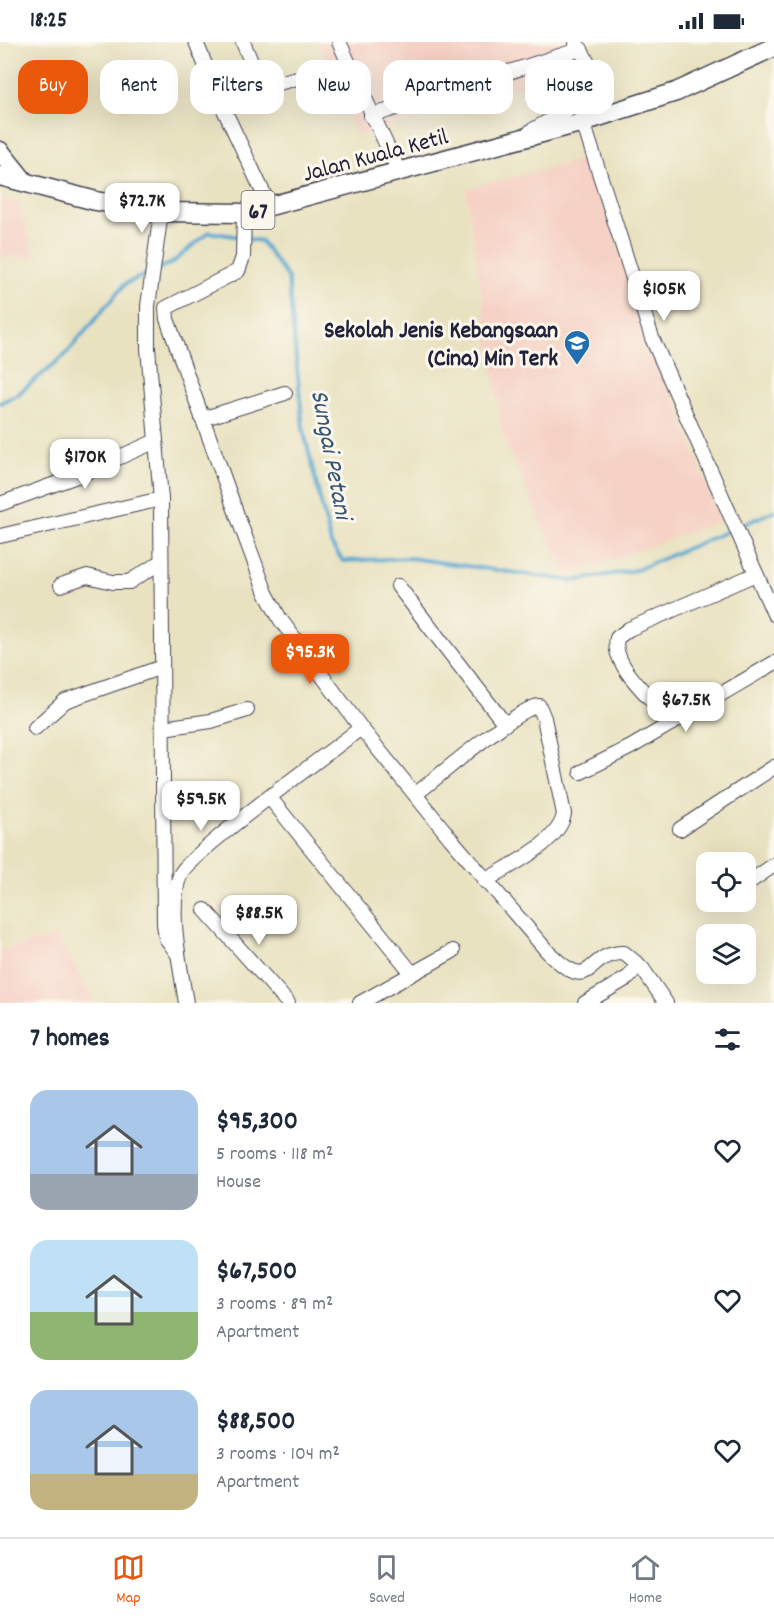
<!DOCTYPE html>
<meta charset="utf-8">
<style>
body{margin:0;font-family:Dekko,sans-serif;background:#f6f6f7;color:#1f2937;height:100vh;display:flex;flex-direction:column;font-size:22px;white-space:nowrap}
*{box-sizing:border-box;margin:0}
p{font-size:20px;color:#747a83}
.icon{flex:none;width:33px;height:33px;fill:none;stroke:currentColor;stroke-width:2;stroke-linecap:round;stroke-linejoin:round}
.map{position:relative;height:961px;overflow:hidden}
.details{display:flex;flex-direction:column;background:#fff;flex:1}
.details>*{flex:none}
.hud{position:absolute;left:18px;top:18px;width:738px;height:54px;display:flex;gap:12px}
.buttons{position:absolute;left:696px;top:810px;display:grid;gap:12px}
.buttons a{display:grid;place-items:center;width:60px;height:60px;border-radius:12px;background:#fff;box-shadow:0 6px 24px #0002;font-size:30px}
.price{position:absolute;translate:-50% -51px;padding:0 14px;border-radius:12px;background:#fff;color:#222;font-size:20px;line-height:39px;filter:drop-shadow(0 2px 3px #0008)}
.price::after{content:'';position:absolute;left:50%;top:36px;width:18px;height:14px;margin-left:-9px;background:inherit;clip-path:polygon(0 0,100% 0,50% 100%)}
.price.current{background:#ea580c;color:#fff}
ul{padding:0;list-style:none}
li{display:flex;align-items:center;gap:18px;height:150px;padding:0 30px}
li span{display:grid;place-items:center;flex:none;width:168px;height:120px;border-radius:18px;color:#555}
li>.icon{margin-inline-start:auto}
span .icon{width:72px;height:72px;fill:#fffc;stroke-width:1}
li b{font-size:26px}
h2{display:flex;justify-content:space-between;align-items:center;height:72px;padding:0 30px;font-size:26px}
.chip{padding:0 21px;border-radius:18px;background:#fff;box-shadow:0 6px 24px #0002;font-size:21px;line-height:54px}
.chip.current{background:#ea580c;color:#fff}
.status{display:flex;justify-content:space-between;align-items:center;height:42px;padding:0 30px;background:#fff;direction:ltr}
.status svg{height:16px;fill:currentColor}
.tab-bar{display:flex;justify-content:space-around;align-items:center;height:84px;border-top:2px solid #e0e1e3;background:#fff;font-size:16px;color:#747a83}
.tab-bar a{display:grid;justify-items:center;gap:3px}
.tab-bar .current{color:#ea580c}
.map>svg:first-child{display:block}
.built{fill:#f6d1c5}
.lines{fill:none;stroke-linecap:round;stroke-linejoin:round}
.stream{stroke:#53a5ce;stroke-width:4}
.minor-casing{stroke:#403f4f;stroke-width:16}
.major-casing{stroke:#403f4f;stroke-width:21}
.minor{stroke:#fff;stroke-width:14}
.major{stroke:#fff;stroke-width:18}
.labels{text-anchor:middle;stroke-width:6;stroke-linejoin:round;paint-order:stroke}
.shield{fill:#fbf7ec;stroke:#636270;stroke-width:1.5}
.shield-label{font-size:22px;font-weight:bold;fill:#22223b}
.street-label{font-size:24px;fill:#22223b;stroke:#fbf7ec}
.poi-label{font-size:24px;font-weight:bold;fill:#22223b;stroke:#fbf7ec;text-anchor:end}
.water-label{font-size:26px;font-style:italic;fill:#365676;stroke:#fbf7ec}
</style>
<div class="status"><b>18:25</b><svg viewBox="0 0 49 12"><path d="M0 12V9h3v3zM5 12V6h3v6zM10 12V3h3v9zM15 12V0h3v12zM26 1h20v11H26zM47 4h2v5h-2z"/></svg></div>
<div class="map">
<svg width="774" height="961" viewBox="0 0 774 961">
<rect width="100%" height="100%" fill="#fbf7ec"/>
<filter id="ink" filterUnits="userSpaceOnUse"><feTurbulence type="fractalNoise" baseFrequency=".0167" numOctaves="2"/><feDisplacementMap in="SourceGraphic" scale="12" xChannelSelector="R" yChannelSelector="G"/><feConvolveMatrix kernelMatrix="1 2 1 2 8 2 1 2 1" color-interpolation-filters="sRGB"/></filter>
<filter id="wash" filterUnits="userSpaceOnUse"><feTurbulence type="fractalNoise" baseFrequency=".008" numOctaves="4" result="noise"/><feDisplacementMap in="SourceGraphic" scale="24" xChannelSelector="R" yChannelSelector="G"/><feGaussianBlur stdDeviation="1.35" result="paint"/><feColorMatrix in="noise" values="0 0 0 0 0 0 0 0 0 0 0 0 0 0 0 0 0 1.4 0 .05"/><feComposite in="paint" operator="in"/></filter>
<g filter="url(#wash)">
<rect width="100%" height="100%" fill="#e9e2c1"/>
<g class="built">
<polygon points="317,0 580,0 598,23 357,94"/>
<polygon points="585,117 720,479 566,534 503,395 466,147"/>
<polygon points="0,159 18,160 36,216 0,214"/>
<polygon points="57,894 95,961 0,961 0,908"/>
</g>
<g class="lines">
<g class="stream">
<polyline points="247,197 261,199 288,236 303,386 331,502 343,519 410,516 573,539 636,528 733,487"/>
<polyline points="155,228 172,221 209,190 240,195"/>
<polyline points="0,361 18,352 64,314 125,242 149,231"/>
<polyline points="740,484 774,469"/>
</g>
</g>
</g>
<g filter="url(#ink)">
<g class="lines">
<g class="minor-casing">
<g id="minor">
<polyline points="196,0 219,57 270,165"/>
<polyline points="243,0 261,44"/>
<polyline points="339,0 399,130"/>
<polyline points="219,57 316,31"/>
<polyline points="371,74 581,7"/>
<polyline points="583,80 652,296 774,572"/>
<path d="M531,89C568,67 615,50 576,2"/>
<polyline points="161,170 148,264 148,306 161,457 164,882 166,896 177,911"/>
<path d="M244,171L243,215L238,229L166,266L167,277L237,473L266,551L280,577L361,686L451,797L547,909C595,957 584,910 624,911L642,926L666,961"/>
<polyline points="202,377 285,351"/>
<polyline points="0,462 77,434 156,399"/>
<polyline points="0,494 161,457"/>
<polyline points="61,543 87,534 113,540 129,540 161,520"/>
<polyline points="398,544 505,682"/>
<path d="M673,681C656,660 610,624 617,596L629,587L756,532"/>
<polyline points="35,686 65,659 162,625"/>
<polyline points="163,686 211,679 247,668"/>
<polyline points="581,730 631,705 774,621"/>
<path d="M416,752C434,738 523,662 539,664L544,676L564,772C559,801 510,823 485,839"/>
<polyline points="270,756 412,931"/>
<polyline points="680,787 774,725"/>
<polyline points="748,841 774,823"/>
<polyline points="205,868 288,961"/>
<path d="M186,961C181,927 167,867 180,833C188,812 334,707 361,686"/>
<polyline points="360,961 453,909"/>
<polyline points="585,961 629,935 638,922"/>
</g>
</g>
<g class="major-casing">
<g id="major">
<polyline points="0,109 24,139"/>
<polyline points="0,134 96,159 161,170 244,171 583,80 676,50 774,5"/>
</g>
</g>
<use href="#minor" class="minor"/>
<use href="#major" class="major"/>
</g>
</g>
<defs>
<g id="school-pin" transform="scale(1.35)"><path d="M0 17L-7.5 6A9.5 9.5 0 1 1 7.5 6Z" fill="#1f6fb2" stroke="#fbf7ec"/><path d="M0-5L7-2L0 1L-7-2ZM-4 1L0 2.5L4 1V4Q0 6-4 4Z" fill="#fff"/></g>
</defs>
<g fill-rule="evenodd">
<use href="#school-pin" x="577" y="301"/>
</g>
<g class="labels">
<rect class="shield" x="241.5" y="149" width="33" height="38" rx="4.5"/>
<g class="shield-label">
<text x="258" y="176">67</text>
</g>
<g class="street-label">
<text transform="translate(375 112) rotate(-15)" y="8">Jalan Kuala Ketil</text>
</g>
<g class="poi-label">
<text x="558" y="295">Sekolah Jenis Kebangsaan<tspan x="558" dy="28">(Cina) Min Terk</tspan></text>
</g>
<g class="water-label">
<text transform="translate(333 412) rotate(79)" y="9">Sungai Petani</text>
</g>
</g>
</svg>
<div class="buttons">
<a><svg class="icon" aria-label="locate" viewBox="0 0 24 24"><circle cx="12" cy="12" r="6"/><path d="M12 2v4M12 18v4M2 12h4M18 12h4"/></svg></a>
<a><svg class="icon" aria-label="layers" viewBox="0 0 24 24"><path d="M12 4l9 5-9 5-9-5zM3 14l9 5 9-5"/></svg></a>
</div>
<b class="price" style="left:142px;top:192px">$72.7K</b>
<b class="price" style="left:664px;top:280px">$105K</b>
<b class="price" style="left:85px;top:448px">$170K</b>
<b class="price current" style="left:310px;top:643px">$95.3K</b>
<b class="price" style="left:686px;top:691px">$67.5K</b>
<b class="price" style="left:201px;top:790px">$59.5K</b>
<b class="price" style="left:259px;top:904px">$88.5K</b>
<div class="hud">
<a class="chip current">Buy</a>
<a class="chip">Rent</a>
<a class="chip">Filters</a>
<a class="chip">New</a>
<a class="chip">Apartment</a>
<a class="chip">House</a>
</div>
</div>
<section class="details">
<h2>7 homes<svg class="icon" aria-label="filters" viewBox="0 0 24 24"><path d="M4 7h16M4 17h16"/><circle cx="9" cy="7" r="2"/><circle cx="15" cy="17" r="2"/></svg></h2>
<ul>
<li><span style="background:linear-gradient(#a9c7e8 70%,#9aa5b1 0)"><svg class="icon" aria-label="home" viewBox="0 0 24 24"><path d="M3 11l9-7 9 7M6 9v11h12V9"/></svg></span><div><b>$95,300</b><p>5 rooms · 118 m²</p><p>House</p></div><svg class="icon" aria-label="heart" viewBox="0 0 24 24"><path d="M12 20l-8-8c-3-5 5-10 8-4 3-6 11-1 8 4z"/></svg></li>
<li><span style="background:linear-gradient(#bfe0f5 60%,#8fb573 0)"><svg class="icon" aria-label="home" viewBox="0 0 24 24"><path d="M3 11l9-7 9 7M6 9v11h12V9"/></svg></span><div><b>$67,500</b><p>3 rooms · 89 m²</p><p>Apartment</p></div><svg class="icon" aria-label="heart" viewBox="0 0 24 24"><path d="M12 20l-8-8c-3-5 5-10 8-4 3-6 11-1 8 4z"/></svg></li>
<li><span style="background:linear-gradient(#a9c7e8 70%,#c2b280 0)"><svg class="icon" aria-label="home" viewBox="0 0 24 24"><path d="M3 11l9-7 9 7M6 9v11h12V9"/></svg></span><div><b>$88,500</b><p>3 rooms · 104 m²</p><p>Apartment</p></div><svg class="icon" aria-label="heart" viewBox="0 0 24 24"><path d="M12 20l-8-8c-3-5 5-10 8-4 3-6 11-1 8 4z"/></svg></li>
</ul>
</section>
<nav class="tab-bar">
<a class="current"><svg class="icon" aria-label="map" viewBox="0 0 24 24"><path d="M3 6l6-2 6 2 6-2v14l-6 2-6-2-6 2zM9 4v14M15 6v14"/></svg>Map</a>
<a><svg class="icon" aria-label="saved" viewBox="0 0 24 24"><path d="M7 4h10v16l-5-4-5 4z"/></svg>Saved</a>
<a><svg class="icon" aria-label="home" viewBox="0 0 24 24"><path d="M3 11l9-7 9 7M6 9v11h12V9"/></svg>Home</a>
</nav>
